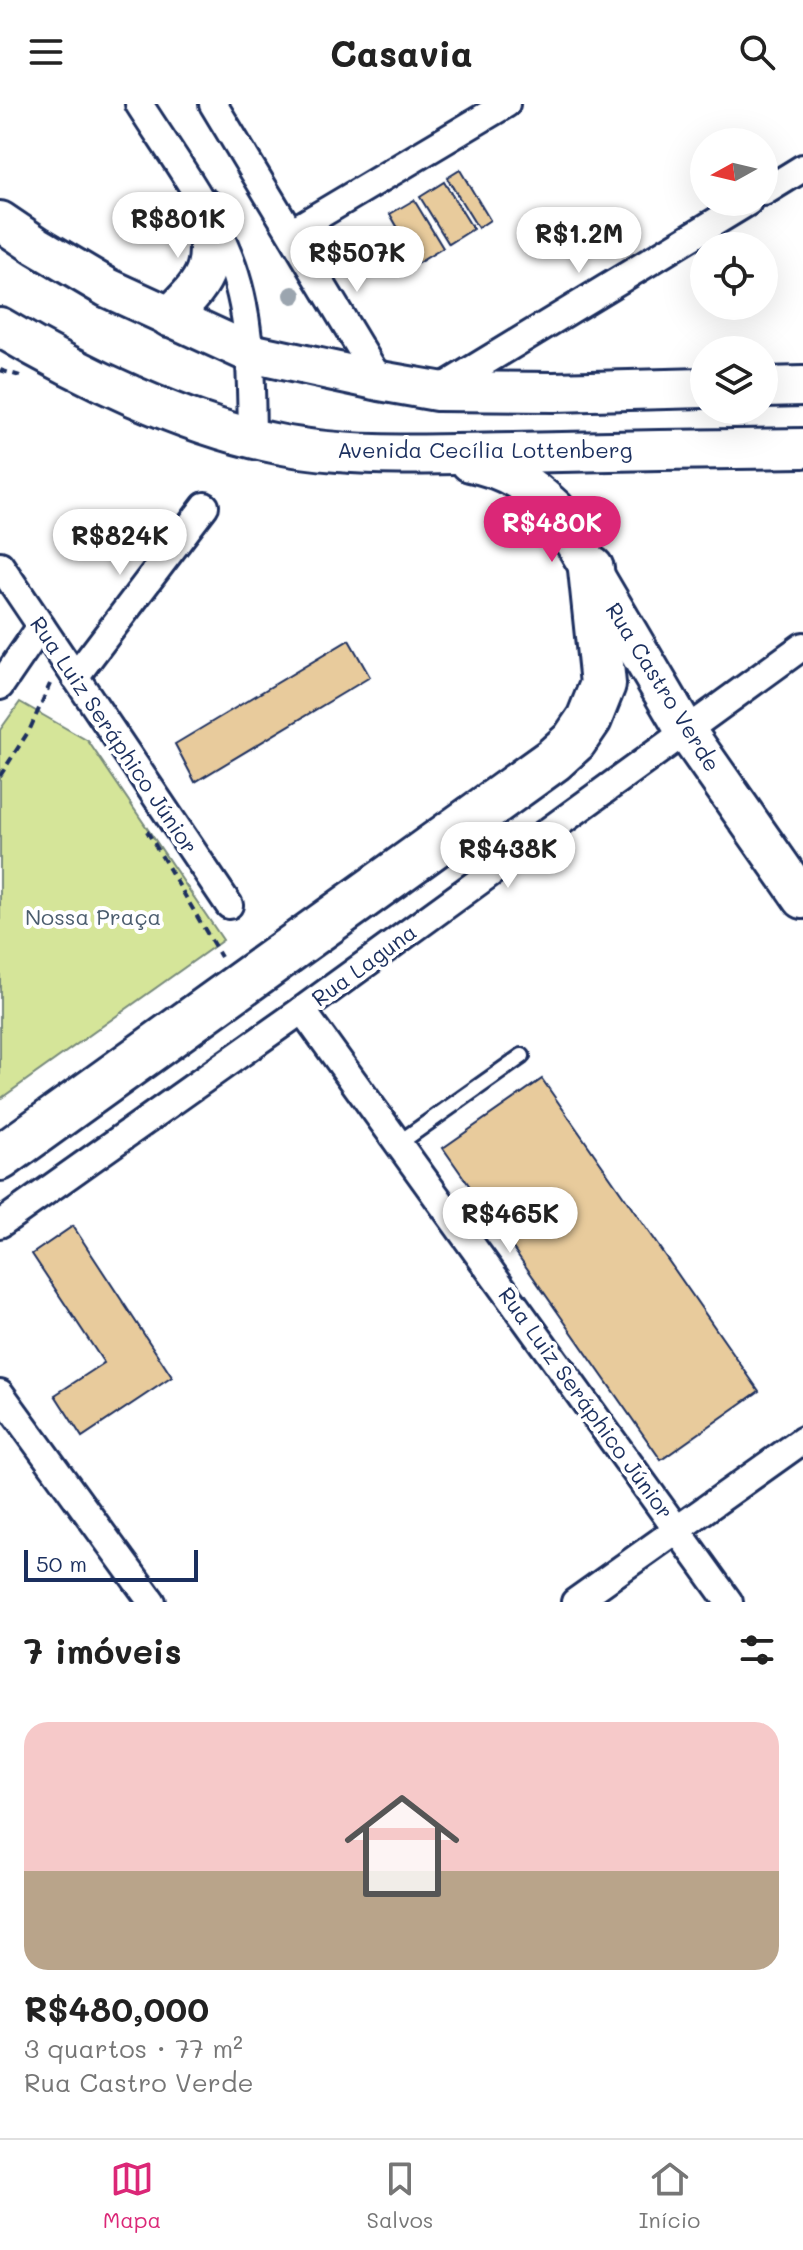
<!DOCTYPE html>
<html lang="pt">
<meta charset="utf-8">
<style>
body{margin:0;font-family:Mali,sans-serif;background:#f2f2f2;color:#222;height:100vh;display:flex;flex-direction:column;font-size:30px;white-space:nowrap}
*{box-sizing:border-box;margin:0}
p{font-size:26px;color:#767676}
.icon{flex:none;width:44px;height:44px;fill:none;stroke:currentColor;stroke-width:2;stroke-linecap:round;stroke-linejoin:round}
.map{position:relative;height:1498px;overflow:hidden}
.side{display:flex;flex-direction:column;background:#fff;flex:1}
.side>*{flex:none}
.needle{width:52px;rotate:262deg}
.buttons{position:absolute;left:690px;top:24px;display:grid;gap:16px}
.buttons a{display:grid;place-items:center;width:88px;height:88px;border-radius:50%;background:#fff;box-shadow:0 8px 32px #0002;font-size:40px}
.scale{position:absolute;left:24px;bottom:20px;width:174px;box-sizing:border-box;padding-left:8px;border:4px solid #1b2f5e;border-top:0;font-size:22px;line-height:28px;white-space:nowrap;color:#1b2f5e;-webkit-text-stroke:6px #fff;paint-order:stroke}
.price{position:absolute;translate:-50% -68px;padding:0 18px;border-radius:28px;background:#fff;color:#222;font-size:26px;line-height:52px;filter:drop-shadow(0 2px 4px #0008)}
.price::after{content:'';position:absolute;left:50%;top:48px;width:24px;height:18px;margin-left:-12px;background:inherit;clip-path:polygon(0 0,100% 0,50% 100%)}
.price.on{background:#db2777;color:#fff}
ul{padding:0;list-style:none}
li{display:grid;align-content:center;gap:16px;height:424px;padding:0 24px}
li+li{border-top:2px solid #e0e0e0}
li span{display:grid;place-items:center;height:248px;border-radius:24px;color:#555}
li>.icon{margin-inline-start:auto}
span .icon{width:144px;height:144px;fill:#fffc;stroke-width:1}
li b{font-size:34px}
h2{display:flex;justify-content:space-between;align-items:center;height:96px;padding:0 24px;font-size:34px}
header{display:flex;justify-content:space-between;align-items:center;height:104px;padding:0 24px;background:#fff;font-size:36px;font-weight:700}
.tab-bar{display:flex;justify-content:space-around;align-items:center;height:112px;border-top:2px solid #e0e0e0;background:#fff;font-size:22px;color:#767676}
.tab-bar a{display:grid;justify-items:center;gap:4px}
.tab-bar .on{color:#db2777}
.map>svg:first-child{display:block}
.green{fill:#d5e599;stroke:#788a7c;stroke-width:2}
.building{fill:#e8cb9c;stroke:#1b2f5e;stroke-width:2}
.lines{fill:none;stroke-linecap:round;stroke-linejoin:round}
.lane-casing{stroke:#1b2f5e;stroke-width:20}
.street-casing{stroke:#1b2f5e;stroke-width:32}
.secondary-casing{stroke:#1b2f5e;stroke-width:44}
.highway-casing{stroke:#1b2f5e;stroke-width:50}
.path{stroke:#1b2f5e;stroke-width:4;stroke-dasharray:8 6;stroke-linecap:butt}
.lane{stroke:#fff;stroke-width:14}
.street{stroke:#fff;stroke-width:26}
.secondary{stroke:#fff;stroke-width:38}
.highway{stroke:#fff;stroke-width:44}
.tree{fill:#9ba5af}
.labels{text-anchor:middle;stroke-width:8;stroke-linejoin:round;paint-order:stroke}
.street-label{font-size:22px;fill:#1b2f5e;stroke:#fff}
.park-label{font-size:22px;fill:#4a5c6d;stroke:#fff}
</style>
<header><svg class="icon" aria-label="menu" viewBox="0 0 24 24"><path d="M4 6h16M4 12h16M4 18h16"/></svg>Casavia<svg class="icon" aria-label="search" viewBox="0 0 24 24"><circle cx="10" cy="10" r="6"/><path d="M15 15l6 6"/></svg></header>
<div class="map">
<svg width="803" height="1498" viewBox="0 0 803 1498">
<rect width="100%" height="100%" fill="#fff"/>
<filter id="ink" filterUnits="userSpaceOnUse"><feTurbulence type="fractalNoise" baseFrequency=".0125" numOctaves="2"/><feDisplacementMap in="SourceGraphic" scale="16" xChannelSelector="R" yChannelSelector="G"/><feConvolveMatrix kernelMatrix="1 2 1 2 8 2 1 2 1" color-interpolation-filters="sRGB"/></filter>
<g filter="url(#ink)">
<polygon class="green" points="20,598 88,637 223,836 0,995 0,626"/>
<g class="building">
<polygon points="460,66 490,116 478,124 447,74"/>
<polygon points="444,78 473,125 449,140 420,93"/>
<polygon points="414,96 443,144 418,159 390,110"/>
<polygon points="349,536 370,573 195,678 175,640"/>
<polygon points="542,975 759,1287 661,1356 443,1044"/>
<polygon points="73,1122 172,1273 82,1333 55,1291 104,1259 32,1150"/>
</g>
<g class="lines">
<g class="lane-casing">
<polyline id="lane" points="399,1039 522,952"/>
</g>
<g class="street-casing">
<g id="street">
<path d="M139,0C170,49 208,99 229,153C252,210 251,274 252,334"/>
<polyline points="213,0 380,277"/>
<polyline points="764,88 803,64"/>
<polyline points="291,128 506,0"/>
<polyline points="440,285 748,98"/>
<polyline points="0,461 229,801"/>
<polyline points="75,573 205,402"/>
<polyline points="0,582 41,522"/>
<polyline points="302,906 729,1498"/>
<polyline points="0,1120 302,906 803,542"/>
<polyline points="0,1289 152,1498"/>
<polyline points="575,1498 803,1336"/>
</g>
</g>
<g class="secondary-casing">
<g id="secondary">
<polyline points="0,117 37,142 108,184 250,249 380,277 437,287 554,288 704,284"/>
<path d="M169,213C212,171 214,163 204,104"/>
<path d="M0,223C80,271 186,322 278,340C354,355 435,350 513,349C610,347 706,345 803,344"/>
<polyline points="764,283 803,282"/>
<path d="M470,358C508,366 527,379 555,405L685,626L803,795"/>
</g>
</g>
<g class="highway-casing">
<polyline id="highway" points="0,1054 553,656 574,637 589,615 603,580 591,465"/>
</g>
<g class="path">
<polyline points="0,266 20,272"/>
<polyline points="0,672 30,625 50,580"/>
<polyline points="147,727 221,853"/>
</g>
<use href="#lane" class="lane"/>
<use href="#street" class="street"/>
<use href="#secondary" class="secondary"/>
<use href="#highway" class="highway"/>
</g>
<circle class="tree" cx="293" cy="191" r="9"/>
</g>
<g class="labels">
<g class="street-label">
<text x="485" y="354">Avenida Cecília Lottenberg</text>
<text transform="translate(663 583) rotate(58)" y="8">Rua Castro Verde</text>
<text transform="translate(114 631) rotate(56)" y="8">Rua Luiz Seráphico Júnior</text>
<text transform="translate(364 861) rotate(-36)" y="8">Rua Laguna</text>
<text transform="translate(586 1299) rotate(54)" y="8">Rua Luiz Seráphico Júnior</text>
</g>
<g class="park-label">
<text x="93" y="821">Nossa Praça</text>
</g>
</g>
</svg>
<div class="buttons">
<a><svg class="needle" viewBox="-14 -14 28 28"><path d="M0-13l5 13h-10z" fill="#e53935"/><path d="M0 13l5-13h-10z" fill="#767676"/></svg></a>
<a><svg class="icon" aria-label="locate" viewBox="0 0 24 24"><circle cx="12" cy="12" r="6"/><path d="M12 2v4M12 18v4M2 12h4M18 12h4"/></svg></a>
<a><svg class="icon" aria-label="layers" viewBox="0 0 24 24"><path d="M12 4l9 5-9 5-9-5zM3 14l9 5 9-5"/></svg></a>
</div>
<div class="scale">50 m</div>
<b class="price" style="left:178px;top:156px">R$801K</b>
<b class="price" style="left:579px;top:171px">R$1.2M</b>
<b class="price" style="left:357px;top:190px">R$507K</b>
<b class="price on" style="left:552px;top:460px">R$480K</b>
<b class="price" style="left:120px;top:473px">R$824K</b>
<b class="price" style="left:508px;top:786px">R$438K</b>
<b class="price" style="left:510px;top:1151px">R$465K</b>
</div>
<section class="side">
<h2>7 imóveis<svg class="icon" aria-label="filters" viewBox="0 0 24 24"><path d="M4 7h16M4 17h16"/><circle cx="9" cy="7" r="2"/><circle cx="15" cy="17" r="2"/></svg></h2>
<ul>
<li><span style="background:linear-gradient(#f6c9c9 60%,#b9a48a 0)"><svg class="icon" aria-label="home" viewBox="0 0 24 24"><path d="M3 11l9-7 9 7M6 9v11h12V9"/></svg></span><div><b>R$480,000</b><p>3 quartos · 77 m²</p><p>Rua Castro Verde</p></div></li>
</ul>
</section>
<nav class="tab-bar">
<a class="on"><svg class="icon" aria-label="map" viewBox="0 0 24 24"><path d="M3 6l6-2 6 2 6-2v14l-6 2-6-2-6 2zM9 4v14M15 6v14"/></svg>Mapa</a>
<a><svg class="icon" aria-label="saved" viewBox="0 0 24 24"><path d="M7 4h10v16l-5-4-5 4z"/></svg>Salvos</a>
<a><svg class="icon" aria-label="home" viewBox="0 0 24 24"><path d="M3 11l9-7 9 7M6 9v11h12V9"/></svg>Início</a>
</nav>
